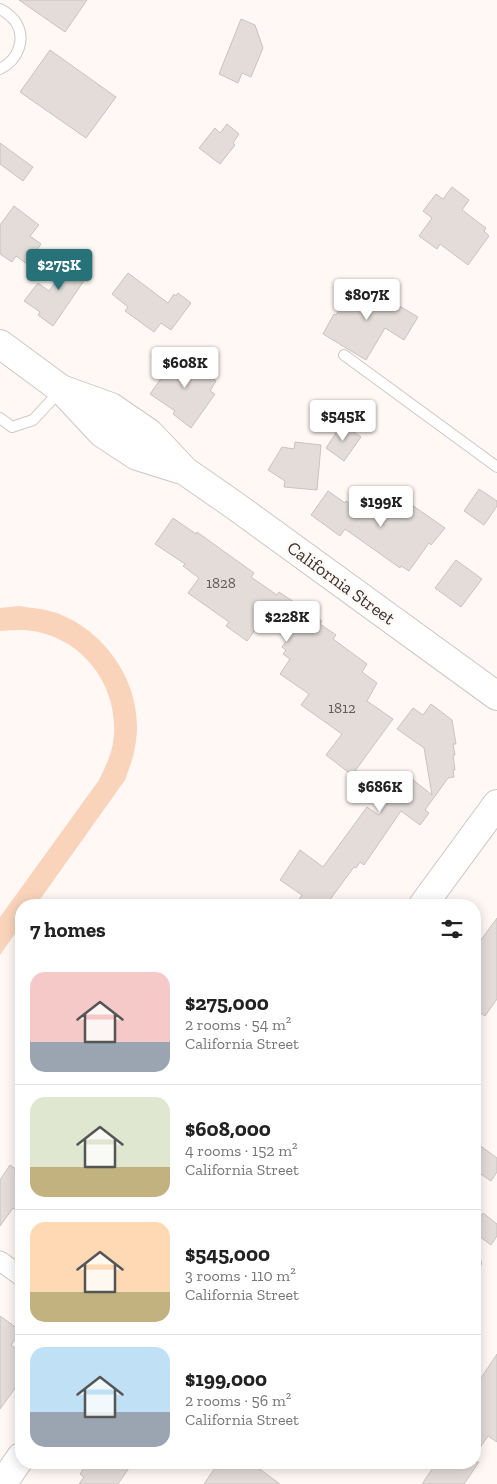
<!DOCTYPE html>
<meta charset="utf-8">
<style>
body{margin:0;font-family:"Zilla Slab",serif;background:#f6f6f6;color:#222;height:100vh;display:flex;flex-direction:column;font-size:19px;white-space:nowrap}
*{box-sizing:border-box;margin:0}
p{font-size:16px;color:#767676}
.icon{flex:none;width:28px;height:28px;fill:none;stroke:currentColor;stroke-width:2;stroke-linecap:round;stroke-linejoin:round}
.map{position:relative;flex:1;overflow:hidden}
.side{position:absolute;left:15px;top:899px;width:466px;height:570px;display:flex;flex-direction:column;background:#fff;border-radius:20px;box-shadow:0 2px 12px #0003}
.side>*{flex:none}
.price{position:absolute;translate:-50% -42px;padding:0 11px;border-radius:5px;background:#fff;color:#222;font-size:16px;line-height:32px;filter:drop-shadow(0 1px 2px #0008)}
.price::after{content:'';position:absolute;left:50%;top:30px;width:15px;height:11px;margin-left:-8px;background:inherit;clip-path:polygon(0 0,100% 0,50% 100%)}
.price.current{background:#277179;color:#fff}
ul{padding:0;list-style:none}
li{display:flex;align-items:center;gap:15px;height:125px;padding:0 15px}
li+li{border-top:1px solid #e0e0e0}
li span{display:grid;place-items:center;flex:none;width:140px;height:100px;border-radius:15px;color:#555}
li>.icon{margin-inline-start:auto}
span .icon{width:60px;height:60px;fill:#fffc;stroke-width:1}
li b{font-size:21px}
h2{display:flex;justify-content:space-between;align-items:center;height:60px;padding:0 15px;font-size:21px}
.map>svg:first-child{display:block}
.green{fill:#f9d4bb}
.building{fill:#e3dcd8;stroke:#c9c3bf}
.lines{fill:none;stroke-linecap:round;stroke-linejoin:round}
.service-casing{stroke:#cec7c3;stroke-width:12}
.minor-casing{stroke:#cec7c3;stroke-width:21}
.secondary-casing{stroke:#cec7c3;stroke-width:30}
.service{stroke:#fff;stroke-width:10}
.minor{stroke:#fff;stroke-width:19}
.secondary{stroke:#fff;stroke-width:28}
.labels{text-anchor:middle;stroke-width:4.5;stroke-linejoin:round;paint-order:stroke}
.number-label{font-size:15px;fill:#605c5a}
.street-label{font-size:18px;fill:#353230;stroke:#fff8f4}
</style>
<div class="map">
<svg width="497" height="1484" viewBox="0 0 497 1484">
<rect width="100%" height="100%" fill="#fff8f4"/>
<path class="green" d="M19,606C32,608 45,609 57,613C110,633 146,691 135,747C133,759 129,769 125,780L36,905H21V925L0,955V917L99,780C105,768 110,757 113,744C121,693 89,643 38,632C25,629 13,630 0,631V608Z"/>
<g class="building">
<polygon points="19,0 87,0 65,32"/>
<polygon points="241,19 255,25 263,48 251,77 242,73 238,83 219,74"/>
<polygon points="50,50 116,97 86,138 20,92"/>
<polygon points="227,124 239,134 233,143 235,145 220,164 199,148 215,128 220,133"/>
<polygon points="0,143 33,167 23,181 0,164"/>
<polygon points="452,187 469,200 462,210 486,228 484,231 489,236 468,265 440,244 437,249 419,236 432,218 423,211 436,194 443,199"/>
<polygon points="14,206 39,225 30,236 41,244 27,264 16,256 12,262 0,254 0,225"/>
<polygon points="76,254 91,265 86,273 88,275 53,326 38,315 40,312 24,301 38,283 49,291"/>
<polygon points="128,273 168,303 174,294 176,296 178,293 191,303 171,330 161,323 154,332 125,311 128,307 112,294"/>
<polygon points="357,281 418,317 404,340 385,328 366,360 323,334 334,314 336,315"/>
<polygon points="183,348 199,359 194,366 216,381 210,391 215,394 191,428 173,414 175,411 150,394"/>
<polygon points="342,424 361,437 344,461 326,448"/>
<polygon points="295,442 321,445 317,490 284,487 285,481 268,470 282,447 294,449"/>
<polygon points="479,489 497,501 497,506 484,525 464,511"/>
<polygon points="328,491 345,503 346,501 351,504 358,494 387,516 392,509 400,515 409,503 445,528 431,545 429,543 409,571 401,566 400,568 345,529 340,536 311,515"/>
<polygon points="173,518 196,534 197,532 254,573 251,577 277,595 279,592 322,621 320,624 336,635 333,639 367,664 362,672 377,683 367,701 393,719 352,775 326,755 342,734 301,705 309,694 280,674 290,659 283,654 286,650 282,647 289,637 263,619 247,641 226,626 229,622 188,593 199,578 183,566 185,564 155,544"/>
<polygon points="456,560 482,579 461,607 435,588"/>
<polygon points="431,704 452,720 456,744 453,744 455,755 453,755 455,770 453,770 454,777 448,778 425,810 429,813 420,825 401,811 364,865 360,862 356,868 354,867 326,905 295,905 302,895 280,880 300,850 323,867 367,807 379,815 397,791 401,795 412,779 432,795 424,748 397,729 413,708 423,715"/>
<polygon points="497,918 497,999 485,1016 475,1009 475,948"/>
<polygon points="475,1142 497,1158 497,1172 491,1181 475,1170"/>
<polygon points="10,1165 21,1173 21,1214 13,1208 0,1226 0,1180"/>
<polygon points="483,1213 497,1224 497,1236 491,1245 475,1233 475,1224"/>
<polygon points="0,1316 21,1331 11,1345 21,1353 21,1380 0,1409"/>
<polygon points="497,1354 497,1442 488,1436 475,1455 475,1387"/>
<polygon points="88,1462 133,1462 118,1484 79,1484 84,1477 80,1474"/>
<polygon points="219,1462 250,1462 280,1484 204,1484"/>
<polygon points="437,1462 479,1462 464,1484 422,1484"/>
</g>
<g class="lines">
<g class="service-casing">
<g id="service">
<path d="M0,9C6,12 11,16 15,21C27,39 18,60 0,69"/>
<polyline points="344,355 497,467"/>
<polyline points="0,418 12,427 33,420 60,391"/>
<polyline points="475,1262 476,1263"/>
</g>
</g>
<g class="minor-casing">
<polyline id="minor" points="0,1261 21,1276"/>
</g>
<g class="secondary-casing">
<g id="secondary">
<polyline points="0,344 61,389"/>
<polyline points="185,471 137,456 102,433 61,389 111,407 149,433 185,471 234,505 497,696"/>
<polyline points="423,905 497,804"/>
<polyline points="2,1484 21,1457"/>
</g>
</g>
<use href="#service" class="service"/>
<use href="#minor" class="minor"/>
<use href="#secondary" class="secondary"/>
</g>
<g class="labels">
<g class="number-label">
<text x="221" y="588">1828</text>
<text x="342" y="713">1812</text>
</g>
<g class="street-label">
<text transform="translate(341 583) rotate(36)" y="6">California Street</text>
</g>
</g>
</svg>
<b class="price current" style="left:59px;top:291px">$275K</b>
<b class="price" style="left:367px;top:321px">$807K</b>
<b class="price" style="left:185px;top:389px">$608K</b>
<b class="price" style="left:343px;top:442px">$545K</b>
<b class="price" style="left:381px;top:528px">$199K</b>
<b class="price" style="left:287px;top:643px">$228K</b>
<b class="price" style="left:380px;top:813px">$686K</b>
<section class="side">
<h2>7 homes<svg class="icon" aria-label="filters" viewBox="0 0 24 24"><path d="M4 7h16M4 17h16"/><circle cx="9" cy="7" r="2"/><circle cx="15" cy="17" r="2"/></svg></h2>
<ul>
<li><span style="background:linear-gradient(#f6c9c9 70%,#9aa5b1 0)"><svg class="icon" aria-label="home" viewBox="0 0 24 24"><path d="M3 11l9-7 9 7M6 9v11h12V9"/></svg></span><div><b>$275,000</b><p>2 rooms · 54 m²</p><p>California Street</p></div></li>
<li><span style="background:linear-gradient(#dfe7d0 70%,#c2b280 0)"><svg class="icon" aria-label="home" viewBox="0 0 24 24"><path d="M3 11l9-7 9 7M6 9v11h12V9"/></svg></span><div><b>$608,000</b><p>4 rooms · 152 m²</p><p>California Street</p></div></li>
<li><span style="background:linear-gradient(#ffd9b3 70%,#c2b280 0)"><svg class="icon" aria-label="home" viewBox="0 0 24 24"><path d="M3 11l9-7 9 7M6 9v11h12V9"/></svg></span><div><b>$545,000</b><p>3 rooms · 110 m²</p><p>California Street</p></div></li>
<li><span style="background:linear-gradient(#bfe0f5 65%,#9aa5b1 0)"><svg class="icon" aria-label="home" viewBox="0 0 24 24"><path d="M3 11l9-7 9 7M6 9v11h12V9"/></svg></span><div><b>$199,000</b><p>2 rooms · 56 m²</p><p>California Street</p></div></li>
</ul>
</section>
</div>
